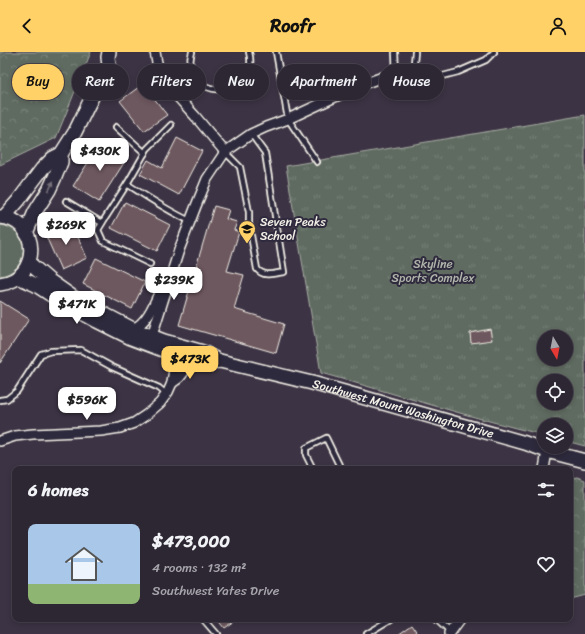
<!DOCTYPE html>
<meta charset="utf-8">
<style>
body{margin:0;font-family:Sriracha,sans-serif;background:#352e3b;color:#f1f3f6;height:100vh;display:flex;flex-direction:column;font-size:15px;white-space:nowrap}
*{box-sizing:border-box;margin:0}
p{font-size:13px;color:#a7a5ac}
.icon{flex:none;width:22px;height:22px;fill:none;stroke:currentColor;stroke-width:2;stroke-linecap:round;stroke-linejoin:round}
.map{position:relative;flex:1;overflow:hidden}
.details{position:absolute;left:12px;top:414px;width:561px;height:156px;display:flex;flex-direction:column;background:#2d2633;border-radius:8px;box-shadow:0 2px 6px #0003,0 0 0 1px #48434e}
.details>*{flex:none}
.guide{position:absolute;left:12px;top:12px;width:561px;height:36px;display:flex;gap:8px}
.needle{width:26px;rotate:170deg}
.buttons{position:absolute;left:537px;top:278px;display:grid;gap:8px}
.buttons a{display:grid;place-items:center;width:36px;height:36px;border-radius:50%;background:#2d2633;box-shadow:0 2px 6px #0003,0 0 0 1px #48434e;font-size:20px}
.price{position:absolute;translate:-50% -34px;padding:0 9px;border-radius:8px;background:#fff;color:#222;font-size:13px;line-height:26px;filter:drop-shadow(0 1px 2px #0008)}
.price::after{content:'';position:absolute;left:50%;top:24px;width:12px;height:9px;margin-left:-6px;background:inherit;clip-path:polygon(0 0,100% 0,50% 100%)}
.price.selected{background:#ffd166;color:#111}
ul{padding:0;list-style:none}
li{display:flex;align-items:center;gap:12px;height:100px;padding:0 16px}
li span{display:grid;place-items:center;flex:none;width:112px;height:80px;border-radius:8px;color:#555}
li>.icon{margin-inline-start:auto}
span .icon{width:48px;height:48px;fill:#fffc;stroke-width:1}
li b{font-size:17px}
h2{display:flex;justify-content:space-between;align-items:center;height:48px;padding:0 16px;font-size:17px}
.tag{padding:0 14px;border-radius:18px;background:#2d2633;box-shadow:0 2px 6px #0003,0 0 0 1px #48434e;font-size:14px;line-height:36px}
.tag.selected{background:#ffd166;color:#111}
header{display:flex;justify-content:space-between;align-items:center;height:52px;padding:0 16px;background:#ffd166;color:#111;font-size:18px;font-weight:700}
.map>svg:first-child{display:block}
.grass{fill:#5e6b61;stroke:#a9aea4}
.forest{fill:url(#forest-crowns);stroke:#a9aea4}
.park{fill:url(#park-tufts);stroke:#a9aea4;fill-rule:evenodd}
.building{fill:#6e585e;stroke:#f4f1e8}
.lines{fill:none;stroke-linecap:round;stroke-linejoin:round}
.lane-casing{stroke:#f4f1e8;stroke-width:8}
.street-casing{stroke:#f4f1e8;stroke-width:12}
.secondary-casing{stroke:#f4f1e8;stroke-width:16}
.lane{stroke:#2f2a3d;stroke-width:4.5}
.street{stroke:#2f2a3d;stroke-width:9}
.secondary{stroke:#2f2a3d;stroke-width:13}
.oneway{fill:#747079}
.labels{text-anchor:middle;stroke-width:4;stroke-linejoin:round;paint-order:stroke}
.poi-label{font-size:12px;fill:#f4f1e8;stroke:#2f2a3d;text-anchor:start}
.park-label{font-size:12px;fill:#b0b5ab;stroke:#2f2a3d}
.street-label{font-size:12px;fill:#f4f1e8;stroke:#2f2a3d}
</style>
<header><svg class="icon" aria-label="back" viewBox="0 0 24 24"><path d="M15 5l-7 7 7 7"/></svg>Roofr<svg class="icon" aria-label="person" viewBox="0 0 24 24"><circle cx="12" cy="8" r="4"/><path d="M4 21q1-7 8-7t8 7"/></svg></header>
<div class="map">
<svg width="585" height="582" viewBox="0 0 585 582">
<defs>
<pattern id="forest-crowns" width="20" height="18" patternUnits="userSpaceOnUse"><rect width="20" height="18" fill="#5e6b61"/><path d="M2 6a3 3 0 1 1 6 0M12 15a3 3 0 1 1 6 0" fill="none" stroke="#768178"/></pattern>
<pattern id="park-tufts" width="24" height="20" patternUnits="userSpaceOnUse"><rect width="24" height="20" fill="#5e6b61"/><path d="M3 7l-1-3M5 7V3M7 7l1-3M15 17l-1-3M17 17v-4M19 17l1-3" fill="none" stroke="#768178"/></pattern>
</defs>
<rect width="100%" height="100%" fill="#3c3344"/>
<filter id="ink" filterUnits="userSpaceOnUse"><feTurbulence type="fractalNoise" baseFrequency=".025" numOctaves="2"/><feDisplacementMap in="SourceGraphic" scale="8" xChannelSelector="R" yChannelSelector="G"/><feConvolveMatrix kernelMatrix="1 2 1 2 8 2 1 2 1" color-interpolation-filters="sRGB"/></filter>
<g filter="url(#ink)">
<path class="grass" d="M0,173C5,174 10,175 15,179C33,194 22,221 0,224Z"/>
<g class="forest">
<polygon points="0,0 91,0 56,86 0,113"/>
<polygon points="577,425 585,428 585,543 570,547 570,426"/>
</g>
<path class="park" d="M585,63V394L566,389V373H544V383C469,365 395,342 321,321L286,114ZM544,285H566V307H544ZM544,329H566V351H544Z"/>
<g class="building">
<polygon points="143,32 167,63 144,79 120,49"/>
<polygon points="177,86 202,99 179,143 140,122 148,108 162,116"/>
<polygon points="102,89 127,106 99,150 73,134"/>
<polygon points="125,150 170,173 157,199 111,176"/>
<polygon points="214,154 229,158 226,167 237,170 234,178 239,180 227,219 244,223 234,257 284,272 276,301 179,273"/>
<polygon points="72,171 87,206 61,218 45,182"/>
<polygon points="96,206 145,230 132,257 83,232"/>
<polygon points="0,249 29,267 0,311"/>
<polygon points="490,277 492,288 471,291 470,281"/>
<polygon points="217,567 237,567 224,576"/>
<polygon points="412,572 419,582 398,582"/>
</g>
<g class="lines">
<g class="lane-casing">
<g id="lane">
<path d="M192,0C183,28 211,45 235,34C241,31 246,28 248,22C251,14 251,7 249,0"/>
<polyline points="276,0 288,67 317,110"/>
<polyline points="395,0 396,21"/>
<polyline points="404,21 427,24 439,25 458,20 486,8 494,0"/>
<polyline points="413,22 415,0"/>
<polyline points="427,24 431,41"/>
<polyline points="116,75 145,101"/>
<path d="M225,100L240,115L249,160V172L257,217C264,226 276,221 284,220L265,101L251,82"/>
<polyline points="127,132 147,97 171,73"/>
<polyline points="66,149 102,171"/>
<path d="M150,212L103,189L98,178L104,168L127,132C147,145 168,159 190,169"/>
<polyline points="0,348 7,347 17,339 41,302 51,299 81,298 112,315 159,336 166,342"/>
<polyline points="313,417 306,403 306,396 326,386 341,417"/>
<polyline points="203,567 216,582"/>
<polyline points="436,567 450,580"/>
<polyline points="366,582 391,567"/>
</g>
</g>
<g class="street-casing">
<g id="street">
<polyline points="155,0 157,11 168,34 195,64 225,100"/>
<path d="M133,277C150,269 156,246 164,230"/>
<polyline points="150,290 179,198 196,154 207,127 225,100 251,82 266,75 288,67 363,32 383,25 396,21 404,21"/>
<path d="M172,331C175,329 178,327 180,325C188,315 186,312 200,310"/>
<polyline points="0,389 15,384 33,382 101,379 120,376 134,371 146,363 160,351 168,340 172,331 176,303"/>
<polyline points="544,417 547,399"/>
<polyline points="449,582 460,567"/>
</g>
</g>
<g class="secondary-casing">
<g id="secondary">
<path d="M0,165C40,167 42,227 0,232"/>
<polyline points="4,165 18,149 42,117 53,106 61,102 75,80 94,41 101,37 109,14 108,5 109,0"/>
<polyline points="26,181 35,160 49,138 55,125 61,110 61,102"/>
<polyline points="29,211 50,229 77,248 133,277 164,289 203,300 219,309"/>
<path id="s1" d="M18,225L36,233L59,248L97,269L131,286L171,301L202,310L220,309L312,331L525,391L547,399L585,409"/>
</g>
</g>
<use href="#lane" class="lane"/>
<use href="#street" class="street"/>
<use href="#secondary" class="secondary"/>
</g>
<defs><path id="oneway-solid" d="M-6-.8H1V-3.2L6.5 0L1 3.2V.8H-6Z"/></defs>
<use class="oneway" href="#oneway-solid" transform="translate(51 134) rotate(-64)"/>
</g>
<defs>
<g id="school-pin" transform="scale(0.9)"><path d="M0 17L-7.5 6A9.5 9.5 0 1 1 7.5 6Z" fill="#ffd166" stroke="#2f2a3d"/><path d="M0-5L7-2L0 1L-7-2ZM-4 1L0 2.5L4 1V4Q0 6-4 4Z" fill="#111"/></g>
</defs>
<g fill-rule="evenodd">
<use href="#school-pin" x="247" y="177"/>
</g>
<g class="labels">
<g class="poi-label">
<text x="260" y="174">Seven Peaks<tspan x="260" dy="14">School</tspan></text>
</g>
<g class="park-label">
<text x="433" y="216">Skyline<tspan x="433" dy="14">Sports Complex</tspan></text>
</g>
<g class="street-label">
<text dy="4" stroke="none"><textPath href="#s1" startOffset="411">Southwest Mount Washington Drive</textPath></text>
</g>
</g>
</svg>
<div class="buttons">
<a><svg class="needle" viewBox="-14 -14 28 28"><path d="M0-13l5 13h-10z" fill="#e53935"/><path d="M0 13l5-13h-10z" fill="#a7a5ac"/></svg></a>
<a><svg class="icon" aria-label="locate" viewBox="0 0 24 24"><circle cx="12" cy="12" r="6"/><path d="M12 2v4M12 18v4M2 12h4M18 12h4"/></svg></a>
<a><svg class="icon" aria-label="layers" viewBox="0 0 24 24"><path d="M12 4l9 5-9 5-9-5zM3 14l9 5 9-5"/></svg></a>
</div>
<b class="price" style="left:100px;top:120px">$430K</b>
<b class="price" style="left:66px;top:194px">$269K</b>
<b class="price" style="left:174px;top:249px">$239K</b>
<b class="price" style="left:77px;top:273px">$471K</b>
<b class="price selected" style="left:190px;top:328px">$473K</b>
<b class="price" style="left:87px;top:369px">$596K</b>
<div class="guide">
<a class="tag selected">Buy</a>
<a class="tag">Rent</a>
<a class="tag">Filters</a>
<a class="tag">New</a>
<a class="tag">Apartment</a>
<a class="tag">House</a>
</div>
<section class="details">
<h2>6 homes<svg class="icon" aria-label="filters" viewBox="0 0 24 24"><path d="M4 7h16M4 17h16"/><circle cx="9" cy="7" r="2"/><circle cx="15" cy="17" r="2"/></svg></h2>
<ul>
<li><span style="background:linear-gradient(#a9c7e8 75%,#8fb573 0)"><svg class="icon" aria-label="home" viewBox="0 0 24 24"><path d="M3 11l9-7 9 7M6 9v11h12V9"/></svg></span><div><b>$473,000</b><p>4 rooms · 132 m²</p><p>Southwest Yates Drive</p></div><svg class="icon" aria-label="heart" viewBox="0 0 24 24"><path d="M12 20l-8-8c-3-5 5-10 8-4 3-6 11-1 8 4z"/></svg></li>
</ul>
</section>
</div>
